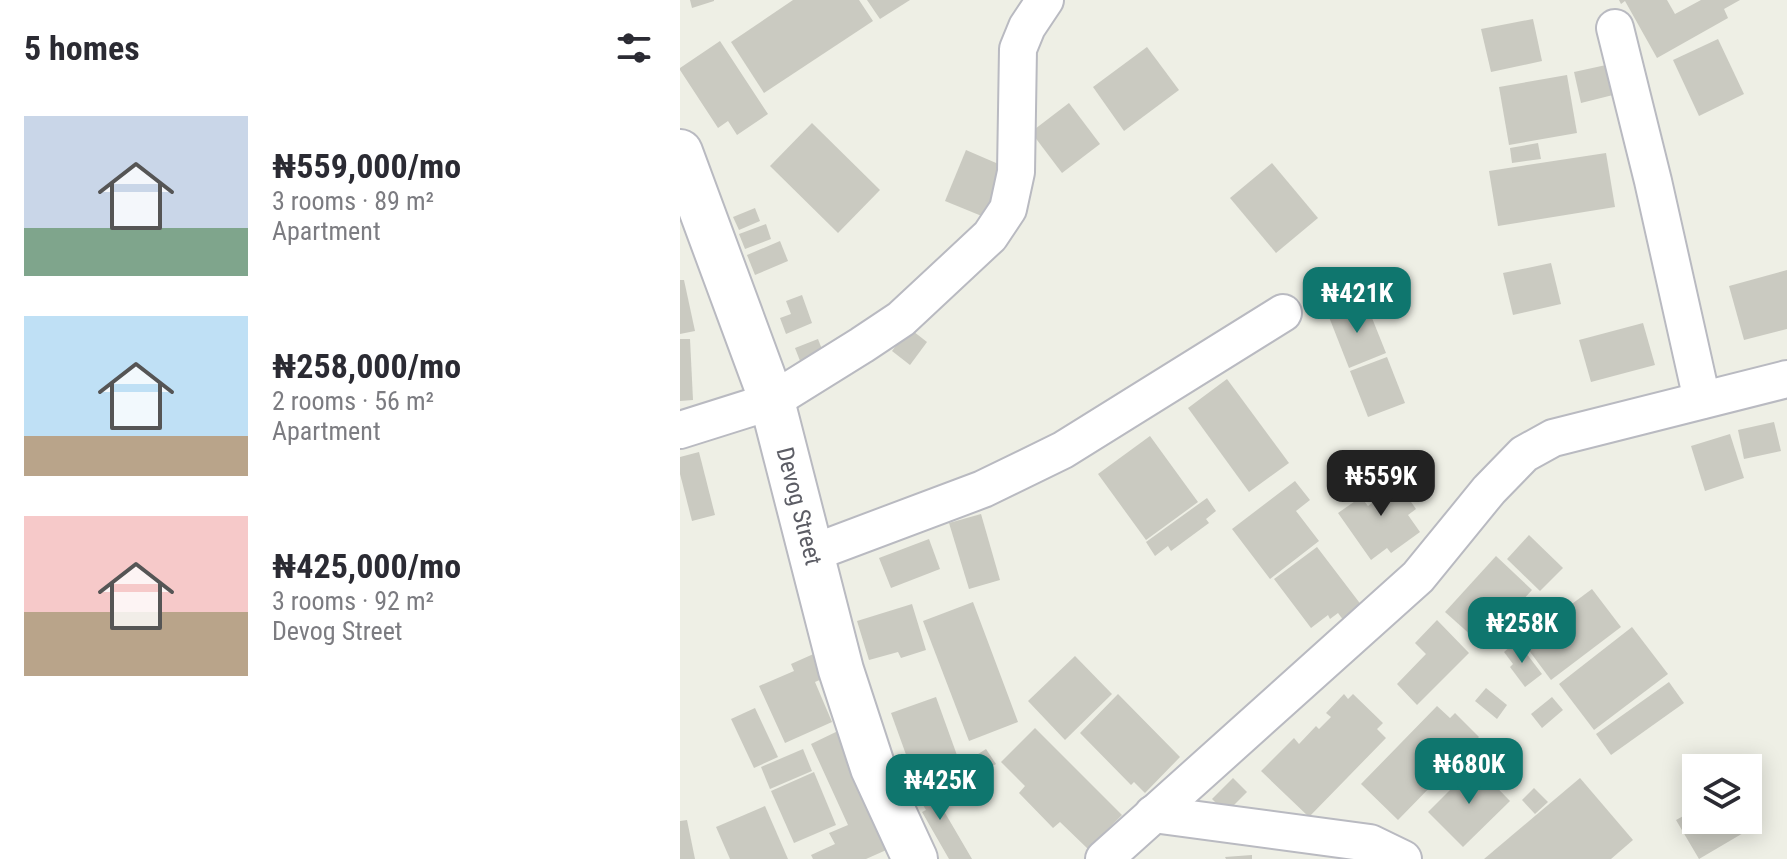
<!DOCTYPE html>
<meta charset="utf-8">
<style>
body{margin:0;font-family:"Roboto Condensed",sans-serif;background:#f7f7f7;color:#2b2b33;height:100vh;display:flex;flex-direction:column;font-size:30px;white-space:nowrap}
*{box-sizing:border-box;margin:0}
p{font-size:26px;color:#7c7c81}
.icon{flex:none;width:44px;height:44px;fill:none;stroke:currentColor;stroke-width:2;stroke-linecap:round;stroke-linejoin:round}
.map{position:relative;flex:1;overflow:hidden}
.details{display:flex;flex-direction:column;background:#fff;width:680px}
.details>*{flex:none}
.fabs{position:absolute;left:1002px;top:754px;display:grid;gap:16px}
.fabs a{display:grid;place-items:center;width:80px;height:80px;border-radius:0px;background:#fff;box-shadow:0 4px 20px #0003;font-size:40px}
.price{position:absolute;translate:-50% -68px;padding:0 18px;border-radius:16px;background:#0f766e;color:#fff;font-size:26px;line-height:52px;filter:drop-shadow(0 2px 4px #0008)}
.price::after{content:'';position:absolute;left:50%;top:48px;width:24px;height:18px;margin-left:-12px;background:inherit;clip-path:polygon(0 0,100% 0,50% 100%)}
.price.active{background:#222;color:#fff}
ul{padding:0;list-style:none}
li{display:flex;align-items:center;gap:24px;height:200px;padding:0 24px}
li span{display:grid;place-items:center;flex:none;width:224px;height:160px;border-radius:0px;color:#555}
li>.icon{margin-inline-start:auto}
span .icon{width:96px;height:96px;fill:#fffc;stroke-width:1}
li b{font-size:34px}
h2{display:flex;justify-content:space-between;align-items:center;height:96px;padding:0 24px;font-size:34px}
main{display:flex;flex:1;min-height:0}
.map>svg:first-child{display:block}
.building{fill:#cacac1}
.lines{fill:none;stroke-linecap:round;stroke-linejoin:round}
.minor-casing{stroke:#b9bac1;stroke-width:40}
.tertiary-casing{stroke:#b9bac1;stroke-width:48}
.minor{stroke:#fff;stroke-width:36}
.tertiary{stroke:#fff;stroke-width:44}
.labels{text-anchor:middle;stroke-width:6;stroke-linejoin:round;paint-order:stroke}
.street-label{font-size:24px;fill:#5c5d65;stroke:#fff}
</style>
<main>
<section class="details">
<h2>5 homes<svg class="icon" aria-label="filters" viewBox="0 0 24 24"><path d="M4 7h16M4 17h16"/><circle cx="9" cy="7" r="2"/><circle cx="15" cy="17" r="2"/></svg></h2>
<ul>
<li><span style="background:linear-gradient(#c9d6e8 70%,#7fa58c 0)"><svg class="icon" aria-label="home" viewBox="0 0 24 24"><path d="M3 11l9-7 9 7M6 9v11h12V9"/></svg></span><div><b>₦559,000/mo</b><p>3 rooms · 89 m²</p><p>Apartment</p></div></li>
<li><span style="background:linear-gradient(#bfe0f5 75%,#b9a48a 0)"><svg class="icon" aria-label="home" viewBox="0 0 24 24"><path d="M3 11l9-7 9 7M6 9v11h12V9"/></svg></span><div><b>₦258,000/mo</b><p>2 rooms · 56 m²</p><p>Apartment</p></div></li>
<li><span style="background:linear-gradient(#f6c9c9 60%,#b9a48a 0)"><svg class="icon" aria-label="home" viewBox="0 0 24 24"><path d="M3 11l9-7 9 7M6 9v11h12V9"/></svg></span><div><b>₦425,000/mo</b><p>3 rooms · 92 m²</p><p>Devog Street</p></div></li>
</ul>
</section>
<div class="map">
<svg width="1107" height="859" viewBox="0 0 1107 859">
<rect width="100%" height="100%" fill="#eeefe5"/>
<g class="building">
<polygon points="10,0 34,0 34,1 12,8"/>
<polygon points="113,0 179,0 193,21 84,93 51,42"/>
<polygon points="187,0 230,0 200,19"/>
<polygon points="939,0 987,0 995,14 1021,0 1060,0 1044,9 1048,18 977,58 945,1 941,4"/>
<polygon points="853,19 862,61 811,72 801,29"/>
<polygon points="1038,39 1064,94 1019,116 993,60"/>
<polygon points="40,41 88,114 57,135 48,121 38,128 0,70 0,68"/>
<polygon points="467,47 499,90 444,131 413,87"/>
<polygon points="926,65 933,95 901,103 894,72"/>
<polygon points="887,75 897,133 829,145 819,87"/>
<polygon points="389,103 420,144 382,173 351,132"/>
<polygon points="132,123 200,190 158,233 90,166"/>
<polygon points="858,143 861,159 832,163 830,148"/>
<polygon points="286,150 330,169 309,219 265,201"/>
<polygon points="926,153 935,207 818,226 809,171"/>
<polygon points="592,163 638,218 596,253 550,198"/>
<polygon points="75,208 80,221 59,230 53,217"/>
<polygon points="86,224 91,239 65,249 59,234"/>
<polygon points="100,241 108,261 75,275 67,255"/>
<polygon points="871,263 881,304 833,315 823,273"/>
<polygon points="1107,270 1107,329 1064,340 1049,286"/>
<polygon points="0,280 4,280 15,331 0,334"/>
<polygon points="122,295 132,323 106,334 100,318 111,314 106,301"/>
<polygon points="686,303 706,353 669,368 649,317"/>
<polygon points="963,323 975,365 911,382 899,340"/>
<polygon points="229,328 247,342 230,365 212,351"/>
<polygon points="0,339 10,339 13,400 0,401"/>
<polygon points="138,339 145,357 122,366 115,348"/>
<polygon points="707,357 725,403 688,417 670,371"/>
<polygon points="547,379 609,463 569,492 508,408"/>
<polygon points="1094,422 1101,451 1064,459 1058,430"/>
<polygon points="1050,434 1064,478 1025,491 1011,446"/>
<polygon points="470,436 518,502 466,540 418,474"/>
<polygon points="19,452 35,515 12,521 0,474 0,457"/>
<polygon points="699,474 710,487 717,482 736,509 728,515 740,532 711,553 707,548 691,560 658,513 681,497 688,506 692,503 681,487"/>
<polygon points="615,481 630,500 616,511 639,541 590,579 552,529"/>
<polygon points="527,498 536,511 526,519 529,523 491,551 488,546 475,556 466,542"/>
<polygon points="301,514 320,580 289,589 269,523"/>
<polygon points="849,535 883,568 860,591 827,559"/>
<polygon points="249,539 260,569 211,588 199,558"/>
<polygon points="637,547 682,606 664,621 658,613 650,619 648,615 631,628 594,579"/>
<polygon points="816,556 852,590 802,645 765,612"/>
<polygon points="912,589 941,627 871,680 842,641"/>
<polygon points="293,602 338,722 289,741 243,621"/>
<polygon points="232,604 246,650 221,658 218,652 189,660 177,621"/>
<polygon points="757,620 789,653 737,705 717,684 746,654 735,643"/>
<polygon points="952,627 988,674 914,730 879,684"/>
<polygon points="837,641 862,674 845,687 830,667 833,664 824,652"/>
<polygon points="138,652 149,676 135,682 152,722 105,743 79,686 114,671 111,664"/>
<polygon points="395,656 432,694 385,740 348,701"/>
<polygon points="989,682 1004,703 931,755 916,734"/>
<polygon points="806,688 827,705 817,719 795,701"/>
<polygon points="438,694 500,757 465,793 454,782 451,785 400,733"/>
<polygon points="664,694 668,699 673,694 703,723 697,729 706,738 629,817 581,771 614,738 619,744 636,726 639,729 651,717 646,713"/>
<polygon points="256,697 278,758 233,774 211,713"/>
<polygon points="872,697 883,710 862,728 851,714"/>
<polygon points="757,706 770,718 775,713 799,737 718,820 681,784"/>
<polygon points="75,708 98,757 74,768 51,719"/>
<polygon points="355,728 442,815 408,849 380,822 373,828 339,793 345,786 321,762"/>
<polygon points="160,730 213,847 186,859 133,859 131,855 155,844 149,833 168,825 131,744"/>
<polygon points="123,749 132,771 90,789 81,767"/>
<polygon points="306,749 316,764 291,779 281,765"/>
<polygon points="795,765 830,801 783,847 748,812"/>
<polygon points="134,772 156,825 114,843 91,791"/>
<polygon points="244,777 292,859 269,859 242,812 246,810 231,785"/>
<polygon points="553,778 567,792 546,813 532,799"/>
<polygon points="900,778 953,840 931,859 804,859"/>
<polygon points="854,788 868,802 855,814 842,800"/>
<polygon points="85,806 108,859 50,859 36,827"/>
<polygon points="1016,809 1016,820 1065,820 1070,829 1019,859 996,820"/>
<polygon points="7,820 15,859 0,859 0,821"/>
<polygon points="572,855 572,859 546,859 545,857"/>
</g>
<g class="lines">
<g class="minor-casing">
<g id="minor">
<polyline points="935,28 973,181 1022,400"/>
<polyline points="0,430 92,401 182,345 221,319 310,236 328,209 336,172 338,49 347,27 365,0"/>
<polyline points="130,554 303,489 383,450 603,313"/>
<polyline points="473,814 690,843 723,859"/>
<polyline points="424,859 738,577 809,490 844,454 873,438 1107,379"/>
</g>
</g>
<g class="tertiary-casing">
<g id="tertiary">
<path id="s1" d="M0,152L92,401L161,670L193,768L235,859"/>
</g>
</g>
<use href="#minor" class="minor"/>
<use href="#tertiary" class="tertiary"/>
</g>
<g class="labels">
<g class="street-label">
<text dy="8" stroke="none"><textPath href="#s1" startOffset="374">Devog Street</textPath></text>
</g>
</g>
</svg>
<div class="fabs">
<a><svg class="icon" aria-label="layers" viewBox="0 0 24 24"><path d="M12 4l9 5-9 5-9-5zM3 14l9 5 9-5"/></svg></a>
</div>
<b class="price" style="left:677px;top:335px">₦421K</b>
<b class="price active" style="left:701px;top:518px">₦559K</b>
<b class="price" style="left:842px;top:665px">₦258K</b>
<b class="price" style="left:789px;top:806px">₦680K</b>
<b class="price" style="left:260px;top:822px">₦425K</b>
</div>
</main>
